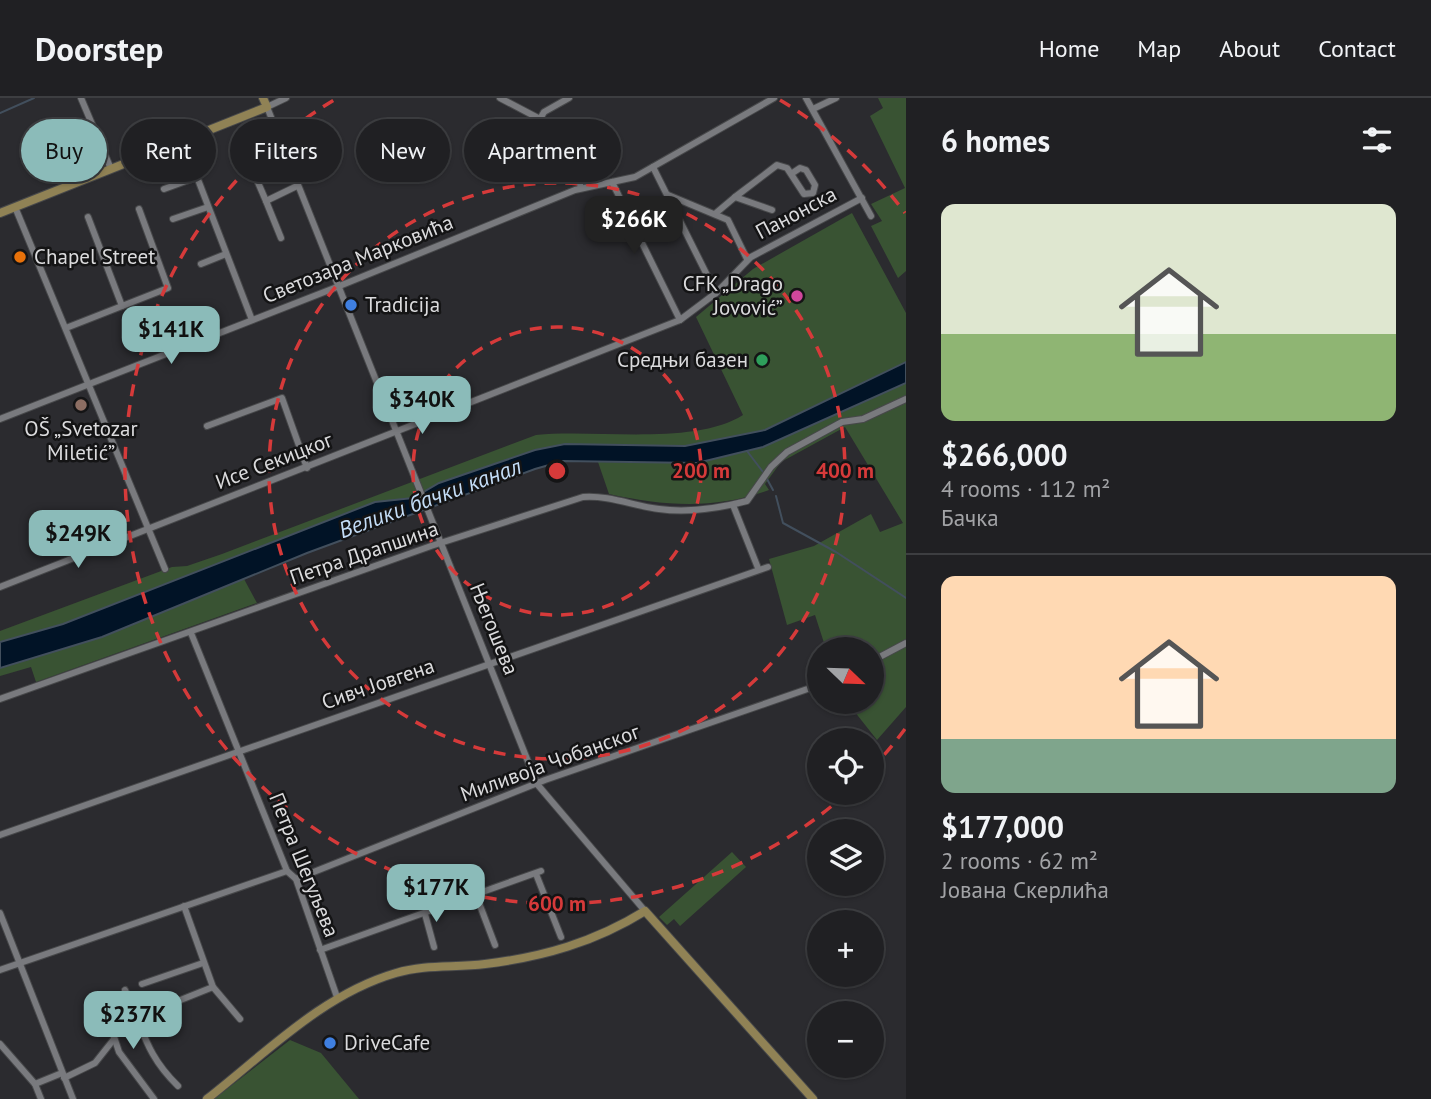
<!DOCTYPE html>
<meta charset="utf-8">
<style>
body{margin:0;font-family:"PT Sans",sans-serif;background:#2d2d30;color:#f1f3f6;height:100vh;display:flex;flex-direction:column;font-size:26px;white-space:nowrap}
*{box-sizing:border-box;margin:0}
p{font-size:23px;color:#a2a3a6}
.icon{flex:none;width:38px;height:38px;fill:none;stroke:currentColor;stroke-width:2;stroke-linecap:round;stroke-linejoin:round}
.map{position:relative;flex:1;overflow:hidden}
.side{display:flex;flex-direction:column;background:#202023;width:525px}
.side>*{flex:none}
.banner{position:absolute;left:21px;top:21px;width:665px;height:63px;display:flex;gap:14px}
.needle{width:46px;rotate:113deg}
.tools{position:absolute;left:807px;top:539px;display:grid;gap:14px}
.tools a{display:grid;place-items:center;width:77px;height:77px;border-radius:50%;background:#202023;box-shadow:0 2px 5px #0004,0 0 0 2px #3d3e41;font-size:35px}
.price{position:absolute;translate:-50% -60px;padding:0 16px;border-radius:14px;background:#8bbbb9;color:#111;font-size:23px;line-height:46px;filter:drop-shadow(0 2px 4px #0008)}
.price::after{content:'';position:absolute;left:50%;top:42px;width:21px;height:16px;margin-left:-10px;background:inherit;clip-path:polygon(0 0,100% 0,50% 100%)}
.price.on{background:#222;color:#fff}
ul{padding:0;list-style:none}
li{display:grid;align-content:center;gap:14px;height:371px;padding:0 35px}
li+li{border-top:2px solid #3d3e41}
li span{display:grid;place-items:center;height:217px;border-radius:14px;color:#555}
li>.icon{margin-inline-start:auto}
span .icon{width:126px;height:126px;fill:#fffc;stroke-width:1}
li b{font-size:30px}
h2{display:flex;justify-content:space-between;align-items:center;height:84px;padding:0 35px;font-size:30px}
.tag{padding:0 24px;border-radius:32px;background:#202023;box-shadow:0 2px 5px #0004,0 0 0 2px #3d3e41;font-size:24px;line-height:63px}
.tag.on{background:#8bbbb9;color:#111}
header{display:flex;align-items:center;gap:42px;box-sizing:border-box;height:98px;padding:0 35px;background:#202023;border-bottom:2px solid #3d3e41}
header strong{font-size:33px}
nav{display:flex;gap:38px;margin-inline-start:auto;font-size:24px}
main{display:flex;flex:1;min-height:0}
.map>svg:first-child{display:block}
.green{fill:#395333}
.water{fill:#011326;stroke:#424f5d;stroke-width:2}
.lines{fill:none;stroke-linecap:round;stroke-linejoin:round}
.stream{stroke:#424f5d;stroke-width:2}
.minor-casing{stroke:#47484a;stroke-width:8}
.major-casing{stroke:#47484a;stroke-width:10}
.minor{stroke:#797a7e;stroke-width:6}
.major{stroke:#908255;stroke-width:8}
.ring{fill:none;stroke:#d63a3a;stroke-width:3.5;stroke-dasharray:12 9}
.food-dot{fill:#e8710a;stroke:#141415;stroke-width:2.5}
.hotel-dot{fill:#d1479c;stroke:#141415;stroke-width:2.5}
.shop-dot{fill:#3f7fe0;stroke:#141415;stroke-width:2.5}
.leisure-dot{fill:#2e9e5b;stroke:#141415;stroke-width:2.5}
.education-dot{fill:#8d6e63;stroke:#141415;stroke-width:2.5}
.labels{text-anchor:middle;stroke-width:5;stroke-linejoin:round;paint-order:stroke}
.street-label{font-size:21px;fill:#dbdbdd;stroke:#141415}
.poi-label{font-size:21px;fill:#dbdbdd;stroke:#141415;text-anchor:start}
.water-label{font-size:23px;font-style:italic;fill:#c3dcf6;stroke:#141415}
.centre{fill:#d63a3a;stroke:#141415;stroke-width:3.5}
.ring-label{font-size:21px;text-anchor:middle;font-weight:bold;fill:#d63a3a;stroke:#141415;stroke-width:5;stroke-linejoin:round;paint-order:stroke}
</style>
<header>
<strong>Doorstep</strong>
<nav><a>Home</a><a>Map</a><a>About</a><a>Contact</a></nav>
</header>
<main>
<div class="map">
<svg width="906" height="1001" viewBox="0 0 906 1001">
<rect width="100%" height="100%" fill="#2b2b2f"/>
<g class="green">
<polygon points="878,0 906,0 906,173 898,180 871,128 882,123 871,106 905,90 870,18 883,10"/>
<path d="M852,115L906,215V264L765,332L685,348L565,346L535,352L439,385L413,400L375,404L63,526L0,544V533L172,469L187,468L222,456L536,337C596,331 694,348 743,317L696,219L753,171Z"/>
<path d="M906,285V609L877,642L847,604H872V551H826L815,517L787,527L769,461L814,448L871,416L880,434L903,425L845,329L781,364L765,386L769,392C716,412 663,408 609,396L598,364L697,365L763,349Z"/>
<polygon points="244,481 257,505 36,584 31,569 0,578 0,570 102,539"/>
<polygon points="732,754 746,769 680,828 674,821 667,827 659,819"/>
<polygon points="290,942 321,955 359,1001 214,1001"/>
</g>
<polygon class="water" points="906,264 906,285 763,349 697,365 563,363 535,371 307,455 102,539 0,570 0,544 63,526 375,404 413,400 439,385 535,352 565,346 685,348 765,332"/>
<g class="lines">
<g class="stream">
<polyline points="0,15 34,0"/>
<polyline points="747,353 763,374"/>
<polyline points="767,381 773,392"/>
<polyline points="776,398 783,425 836,454 906,500"/>
</g>
<g class="minor-casing">
<g id="minor">
<polyline points="81,0 111,71"/>
<polyline points="286,0 267,9 537,686 645,813"/>
<polyline points="500,0 540,21"/>
<polyline points="806,0 871,118"/>
<polyline points="813,11 836,0"/>
<path d="M540,21C544,43 574,56 581,90"/>
<polyline points="540,21 544,14 569,0"/>
<polyline points="250,66 266,103"/>
<polyline points="653,69 716,195"/>
<polyline points="612,84 680,222"/>
<polyline points="164,91 197,79 252,222"/>
<polyline points="668,97 728,122 747,161"/>
<polyline points="735,99 777,67 787,70 804,96 813,95 815,87 806,72 800,70 791,76"/>
<polyline points="15,109 165,471"/>
<polyline points="716,115 735,99 772,112"/>
<polyline points="88,119 122,208"/>
<polyline points="173,121 208,109"/>
<polyline points="281,140 266,103 297,88"/>
<polyline points="201,166 226,156"/>
<polyline points="66,230 168,190 139,111"/>
<polyline points="0,321 337,189 575,92 635,79 774,0"/>
<polyline points="207,328 282,300 307,370"/>
<polyline points="733,407 758,470"/>
<polyline points="0,489 680,222 716,195 751,159 862,100"/>
<polyline points="191,535 287,773 296,781 337,899"/>
<polyline points="872,563 906,545"/>
<path d="M0,601L431,448L583,399C609,397 634,408 659,411C687,415 720,410 747,403L771,369L787,354L842,324L863,321L906,301"/>
<polyline points="0,737 768,469"/>
<polyline points="536,776 561,839"/>
<polyline points="296,781 545,682 819,587"/>
<polyline points="476,797 495,847"/>
<polyline points="184,808 213,889 240,921"/>
<polyline points="0,815 73,1001"/>
<polyline points="425,816 434,849"/>
<polyline points="320,852 541,773"/>
<polyline points="0,872 287,773"/>
<polyline points="142,886 203,865"/>
<path d="M125,892C144,932 145,956 178,988"/>
<polyline points="102,902 119,954 154,1001"/>
<polyline points="138,919 213,889"/>
<polyline points="0,946 35,986 41,1001"/>
<polyline points="64,980 95,965 114,941"/>
<polyline points="35,986 62,975"/>
</g>
</g>
<g class="major-casing">
<g id="major">
<polyline points="0,115 267,9 263,0"/>
<path d="M207,1001C266,955 323,896 396,875C426,866 455,870 485,866C543,859 595,844 645,813L813,1001"/>
</g>
</g>
<use href="#minor" class="minor"/>
<use href="#major" class="major"/>
</g>
<g class="ring">
<circle cx="557" cy="373" r="144"/>
<circle cx="557" cy="373" r="288"/>
<path d="M905 631A433 433 0 0 1 874 668M847 695A433 433 0 1 1 334 2M780 2A433 433 0 0 1 905 115"/>
</g>
<circle class="food-dot" cx="20" cy="159" r="7"/>
<circle class="hotel-dot" cx="797" cy="198" r="7"/>
<g class="shop-dot">
<circle cx="351" cy="207" r="7"/>
<circle cx="330" cy="945" r="7"/>
</g>
<circle class="leisure-dot" cx="762" cy="262" r="7"/>
<circle class="education-dot" cx="81" cy="307" r="7"/>
<g class="labels">
<g class="street-label">
<text transform="translate(796 115) rotate(-28)" y="7">Панонска</text>
<text transform="translate(358 161) rotate(-22)" y="7">Светозара Марковића</text>
<text transform="translate(274 363) rotate(-21)" y="7">Исе Секицког</text>
<text transform="translate(364 455) rotate(-19)" y="7">Петра Драпшина</text>
<text transform="translate(494 531) rotate(68)" y="7">Његошева</text>
<text transform="translate(378 586) rotate(-19)" y="7">Сивч Јовгена</text>
<text transform="translate(550 665) rotate(-20)" y="7">Миливоја Чобанског</text>
<text transform="translate(304 767) rotate(68)" y="7">Петра Шегуљева</text>
</g>
<g class="poi-label">
<text x="34" y="166">Chapel Street</text>
<text x="783" y="193" text-anchor="end">CFK „Drago<tspan x="783" dy="24">Jovović”</tspan></text>
<text x="365" y="214">Tradicija</text>
<text x="748" y="269" text-anchor="end">Средњи базен</text>
<text x="81" y="338" text-anchor="middle">OŠ „Svetozar<tspan x="81" dy="24">Miletić”</tspan></text>
<text x="344" y="952">DriveCafe</text>
</g>
<g class="water-label">
<text transform="translate(430 400) rotate(-20)" y="8">Велики бачки канал</text>
</g>
</g>
<circle cx="557" cy="373" r="10" class="centre"/>
<g class="ring-label">
<text x="701" y="380">200 m</text>
<text x="845" y="380">400 m</text>
<text x="557" y="813">600 m</text>
</g>
</svg>
<div class="tools">
<a><svg class="needle" viewBox="-14 -14 28 28"><path d="M0-13l5 13h-10z" fill="#e53935"/><path d="M0 13l5-13h-10z" fill="#a2a3a6"/></svg></a>
<a><svg class="icon" aria-label="locate" viewBox="0 0 24 24"><circle cx="12" cy="12" r="6"/><path d="M12 2v4M12 18v4M2 12h4M18 12h4"/></svg></a>
<a><svg class="icon" aria-label="layers" viewBox="0 0 24 24"><path d="M12 4l9 5-9 5-9-5zM3 14l9 5 9-5"/></svg></a>
<a>+</a>
<a>−</a>
</div>
<b class="price on" style="left:634px;top:158px">$266K</b>
<b class="price" style="left:171px;top:268px">$141K</b>
<b class="price" style="left:422px;top:338px">$340K</b>
<b class="price" style="left:78px;top:472px">$249K</b>
<b class="price" style="left:436px;top:826px">$177K</b>
<b class="price" style="left:133px;top:953px">$237K</b>
<div class="banner">
<a class="tag on">Buy</a>
<a class="tag">Rent</a>
<a class="tag">Filters</a>
<a class="tag">New</a>
<a class="tag">Apartment</a>
</div>
</div>
<section class="side">
<h2>6 homes<svg class="icon" aria-label="filters" viewBox="0 0 24 24"><path d="M4 7h16M4 17h16"/><circle cx="9" cy="7" r="2"/><circle cx="15" cy="17" r="2"/></svg></h2>
<ul>
<li><span style="background:linear-gradient(#dfe7d0 60%,#8fb573 0)"><svg class="icon" aria-label="home" viewBox="0 0 24 24"><path d="M3 11l9-7 9 7M6 9v11h12V9"/></svg></span><div><b>$266,000</b><p>4 rooms · 112 m²</p><p>Бачка</p></div></li>
<li><span style="background:linear-gradient(#ffd9b3 75%,#7fa58c 0)"><svg class="icon" aria-label="home" viewBox="0 0 24 24"><path d="M3 11l9-7 9 7M6 9v11h12V9"/></svg></span><div><b>$177,000</b><p>2 rooms · 62 m²</p><p>Јована Скерлића</p></div></li>
</ul>
</section>
</main>
